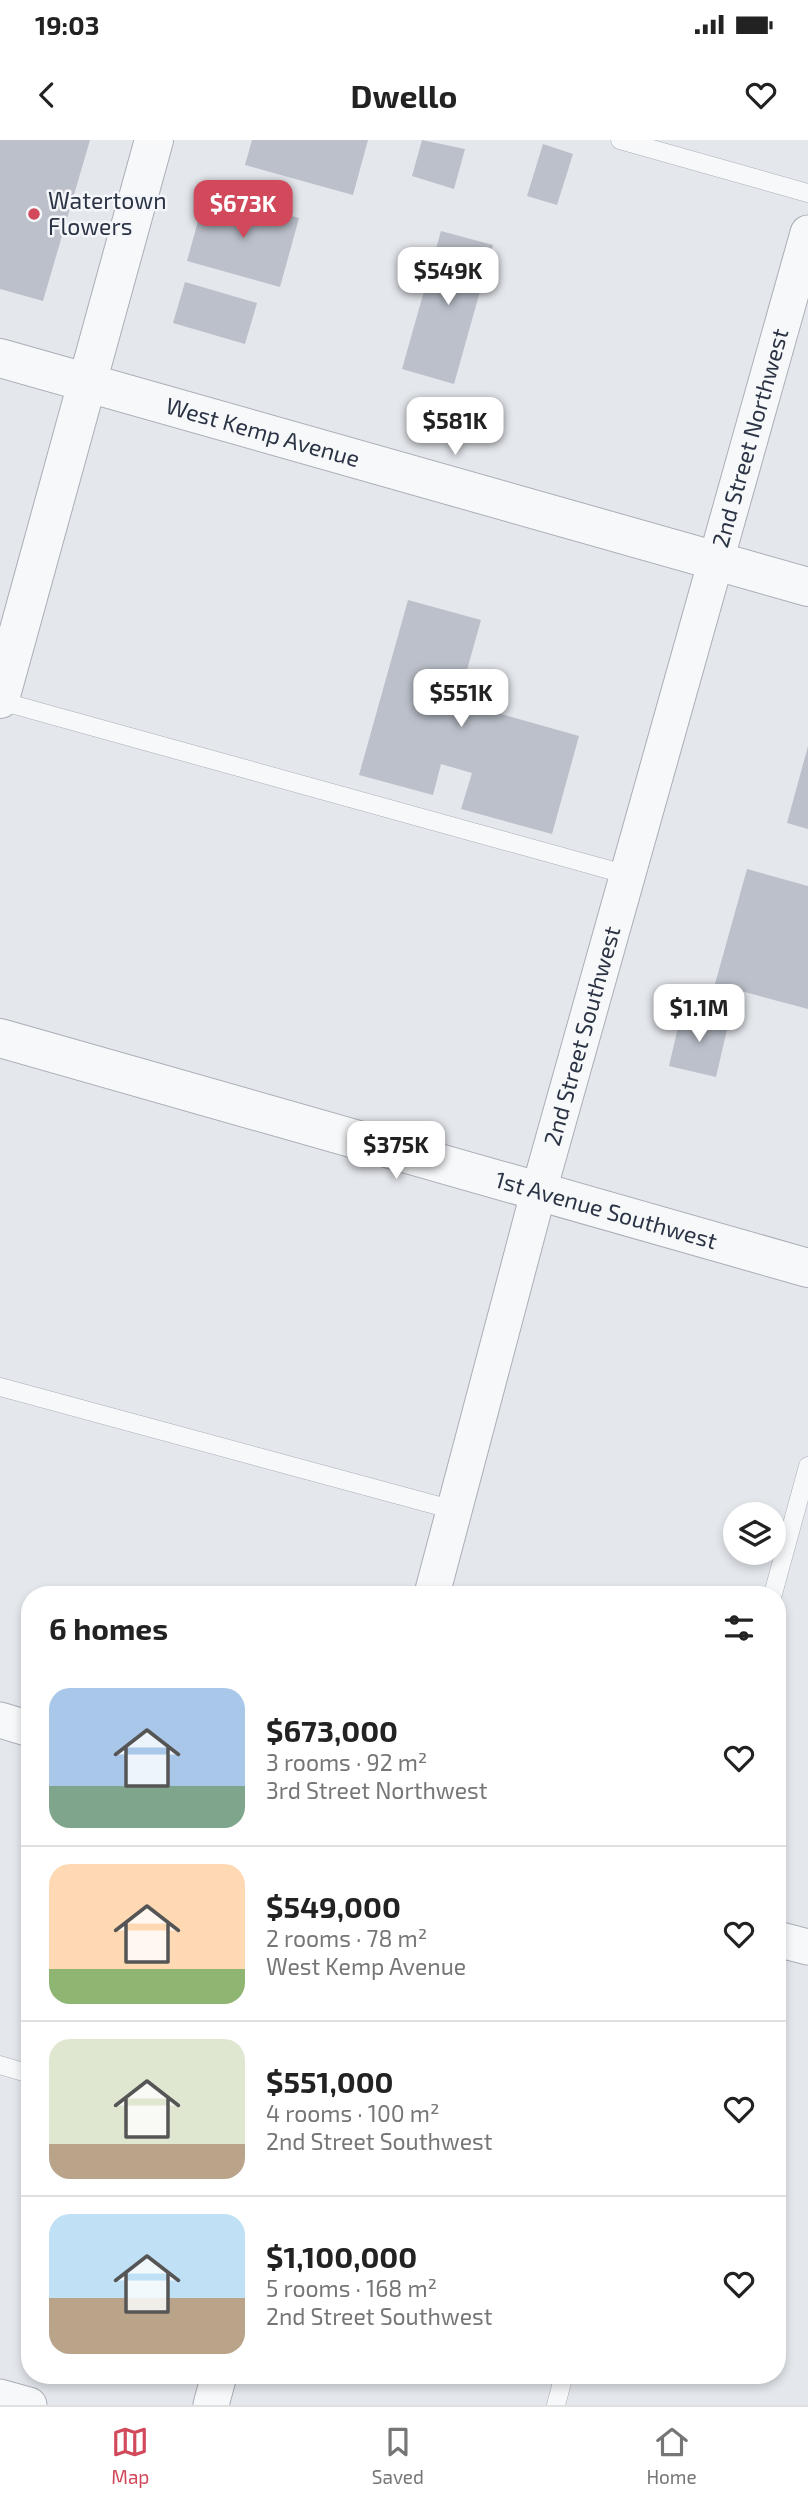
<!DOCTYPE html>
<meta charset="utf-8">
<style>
body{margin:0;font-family:"Exo 2",sans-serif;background:#f2f2f2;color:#222;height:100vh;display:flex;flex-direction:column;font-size:26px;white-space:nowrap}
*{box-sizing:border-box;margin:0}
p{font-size:23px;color:#767676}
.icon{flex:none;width:38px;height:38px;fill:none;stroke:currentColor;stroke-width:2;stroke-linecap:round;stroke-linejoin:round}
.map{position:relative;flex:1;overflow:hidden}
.side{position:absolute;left:21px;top:1446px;width:765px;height:798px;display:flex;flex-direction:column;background:#fff;border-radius:28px;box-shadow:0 4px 10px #0003}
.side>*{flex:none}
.buttons{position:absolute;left:723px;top:1362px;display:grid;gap:14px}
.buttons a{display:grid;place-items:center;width:63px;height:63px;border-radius:50%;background:#fff;box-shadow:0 4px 10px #0003;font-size:35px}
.price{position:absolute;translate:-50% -60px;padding:0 16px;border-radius:14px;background:#fff;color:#222;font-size:23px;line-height:46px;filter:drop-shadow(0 2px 4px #0008)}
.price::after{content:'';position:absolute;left:50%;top:42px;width:21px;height:16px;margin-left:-10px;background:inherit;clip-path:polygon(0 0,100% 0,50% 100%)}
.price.on{background:#d1495b;color:#fff}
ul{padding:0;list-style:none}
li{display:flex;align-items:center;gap:21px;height:175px;padding:0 28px}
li+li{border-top:2px solid #e0e0e0}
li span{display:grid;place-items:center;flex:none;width:196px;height:140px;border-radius:21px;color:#555}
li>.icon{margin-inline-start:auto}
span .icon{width:84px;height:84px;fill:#fffc;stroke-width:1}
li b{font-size:30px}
h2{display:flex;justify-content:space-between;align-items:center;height:84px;padding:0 28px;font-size:30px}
.status{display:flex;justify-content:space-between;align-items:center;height:49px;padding:0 35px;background:#fff;direction:ltr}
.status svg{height:19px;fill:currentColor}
header{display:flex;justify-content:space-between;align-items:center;height:91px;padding:0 28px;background:#fff;font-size:32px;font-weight:700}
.menu{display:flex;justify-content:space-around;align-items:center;height:98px;border-top:2px solid #e0e0e0;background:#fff;font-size:19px;color:#767676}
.menu a{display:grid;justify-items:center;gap:4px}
.menu .on{color:#d1495b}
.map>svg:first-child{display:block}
.building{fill:#bbc0ca}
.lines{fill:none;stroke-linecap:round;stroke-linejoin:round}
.service-casing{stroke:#a9aeb7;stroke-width:19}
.minor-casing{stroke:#a9aeb7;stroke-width:37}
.tertiary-casing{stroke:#a9aeb7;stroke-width:40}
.service{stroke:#f7f8fa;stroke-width:18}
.minor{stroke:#f7f8fa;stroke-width:35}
.tertiary{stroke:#f7f8fa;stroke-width:38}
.poi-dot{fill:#d1495b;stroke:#f4f6f9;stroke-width:2.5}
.labels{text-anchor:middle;stroke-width:5;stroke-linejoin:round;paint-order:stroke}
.poi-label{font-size:23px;fill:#2b3445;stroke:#f4f6f9;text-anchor:start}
.street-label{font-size:23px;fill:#2b3445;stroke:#f4f6f9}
</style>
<div class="status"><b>19:03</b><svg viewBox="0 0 49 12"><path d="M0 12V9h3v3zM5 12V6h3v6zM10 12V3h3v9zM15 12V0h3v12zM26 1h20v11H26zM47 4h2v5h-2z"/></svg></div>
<header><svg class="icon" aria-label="back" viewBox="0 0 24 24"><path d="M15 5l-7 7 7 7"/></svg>Dwello<svg class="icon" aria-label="heart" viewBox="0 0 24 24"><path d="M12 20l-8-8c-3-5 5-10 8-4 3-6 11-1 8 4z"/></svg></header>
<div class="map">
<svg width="808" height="2265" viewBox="0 0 808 2265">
<rect width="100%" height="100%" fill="#e4e7ec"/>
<g class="building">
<polygon points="0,0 90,0 43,161 0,149"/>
<polygon points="252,0 368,0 353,55 245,25"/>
<polygon points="422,0 465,9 454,49 412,36"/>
<polygon points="543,4 573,14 557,65 527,56"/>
<polygon points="206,52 299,78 280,147 187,121"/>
<polygon points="441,91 493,105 454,244 402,229"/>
<polygon points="185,142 257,163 245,204 173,183"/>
<polygon points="408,460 481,480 458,562 579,596 552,694 461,669 472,633 441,624 433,655 359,635"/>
<polygon points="808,606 808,689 787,683"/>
<polygon points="747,729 808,746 808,869 715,844"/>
<polygon points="682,870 729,881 716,937 669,926"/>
</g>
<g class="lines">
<g class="service-casing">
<g id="service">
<polyline points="620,0 808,53"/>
<polyline points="0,561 628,735"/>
<polyline points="0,1247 454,1370"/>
<polyline points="773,1454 808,1326"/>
<polyline points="0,1925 30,1934"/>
<polyline points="556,2265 564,2235"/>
</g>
</g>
<g class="minor-casing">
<g id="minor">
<path id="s1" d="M432,1454L539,1050L808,93"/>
<polyline points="0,1580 30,1589"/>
<polyline points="777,1799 808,1807"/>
<polyline points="0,2257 29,2265"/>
<polyline points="211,2265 219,2235"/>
</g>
</g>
<g class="tertiary-casing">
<g id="tertiary">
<path id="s2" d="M0,218L808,447"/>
<polyline points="0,559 154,0"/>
<path id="s3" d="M0,898L808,1128"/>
</g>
</g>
<use href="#service" class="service"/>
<use href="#minor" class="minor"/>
<use href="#tertiary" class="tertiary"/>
</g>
<circle class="poi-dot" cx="34" cy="74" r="7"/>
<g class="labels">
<g class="poi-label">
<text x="48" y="69">Watertown<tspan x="48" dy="26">Flowers</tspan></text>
</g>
<g class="street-label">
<text dy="8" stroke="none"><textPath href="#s2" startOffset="273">West Kemp Avenue</textPath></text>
<text dy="8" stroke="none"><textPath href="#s1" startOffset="1199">2nd Street Northwest</textPath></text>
<text dy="8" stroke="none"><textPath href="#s1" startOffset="578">2nd Street Southwest</textPath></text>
<text dy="8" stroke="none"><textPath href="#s3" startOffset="630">1st Avenue Southwest</textPath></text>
</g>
</g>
</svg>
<div class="buttons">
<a><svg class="icon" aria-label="layers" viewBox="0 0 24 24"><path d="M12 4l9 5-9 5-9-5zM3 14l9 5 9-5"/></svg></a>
</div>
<b class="price on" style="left:243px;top:100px">$673K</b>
<b class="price" style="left:448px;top:167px">$549K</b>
<b class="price" style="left:455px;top:317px">$581K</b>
<b class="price" style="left:461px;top:589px">$551K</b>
<b class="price" style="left:699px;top:904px">$1.1M</b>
<b class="price" style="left:396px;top:1041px">$375K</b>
<section class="side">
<h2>6 homes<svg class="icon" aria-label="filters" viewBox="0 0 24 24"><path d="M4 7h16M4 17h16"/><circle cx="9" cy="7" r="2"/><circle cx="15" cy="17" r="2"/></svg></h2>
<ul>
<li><span style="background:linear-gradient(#a9c7e8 70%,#7fa58c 0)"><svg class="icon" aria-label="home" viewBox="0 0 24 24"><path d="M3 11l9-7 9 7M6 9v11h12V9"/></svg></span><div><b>$673,000</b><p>3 rooms · 92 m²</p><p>3rd Street Northwest</p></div><svg class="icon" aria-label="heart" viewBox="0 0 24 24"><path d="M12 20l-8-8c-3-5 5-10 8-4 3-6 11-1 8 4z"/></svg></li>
<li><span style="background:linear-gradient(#ffd9b3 75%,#8fb573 0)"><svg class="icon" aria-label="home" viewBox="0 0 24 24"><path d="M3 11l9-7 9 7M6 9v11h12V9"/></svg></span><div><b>$549,000</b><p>2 rooms · 78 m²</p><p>West Kemp Avenue</p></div><svg class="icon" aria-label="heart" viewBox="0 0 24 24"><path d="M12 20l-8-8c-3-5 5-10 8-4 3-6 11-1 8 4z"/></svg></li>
<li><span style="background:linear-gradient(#dfe7d0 75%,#b9a48a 0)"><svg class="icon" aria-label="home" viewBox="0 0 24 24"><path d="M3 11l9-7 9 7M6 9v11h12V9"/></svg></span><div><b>$551,000</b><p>4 rooms · 100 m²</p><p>2nd Street Southwest</p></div><svg class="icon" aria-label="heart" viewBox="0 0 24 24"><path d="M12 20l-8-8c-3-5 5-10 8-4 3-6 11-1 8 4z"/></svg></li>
<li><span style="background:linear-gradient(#bfe0f5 60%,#b9a48a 0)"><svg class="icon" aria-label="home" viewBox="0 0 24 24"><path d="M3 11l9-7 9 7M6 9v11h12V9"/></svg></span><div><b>$1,100,000</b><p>5 rooms · 168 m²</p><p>2nd Street Southwest</p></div><svg class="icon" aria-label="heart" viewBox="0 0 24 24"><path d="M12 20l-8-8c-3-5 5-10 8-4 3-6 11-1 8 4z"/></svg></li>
</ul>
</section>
</div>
<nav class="menu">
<a class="on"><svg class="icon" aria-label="map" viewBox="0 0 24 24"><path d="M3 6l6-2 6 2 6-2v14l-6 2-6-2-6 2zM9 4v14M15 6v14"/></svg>Map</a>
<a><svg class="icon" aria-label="saved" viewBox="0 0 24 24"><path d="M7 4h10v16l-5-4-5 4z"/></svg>Saved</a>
<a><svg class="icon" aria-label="home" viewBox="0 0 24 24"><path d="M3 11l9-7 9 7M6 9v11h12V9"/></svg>Home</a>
</nav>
